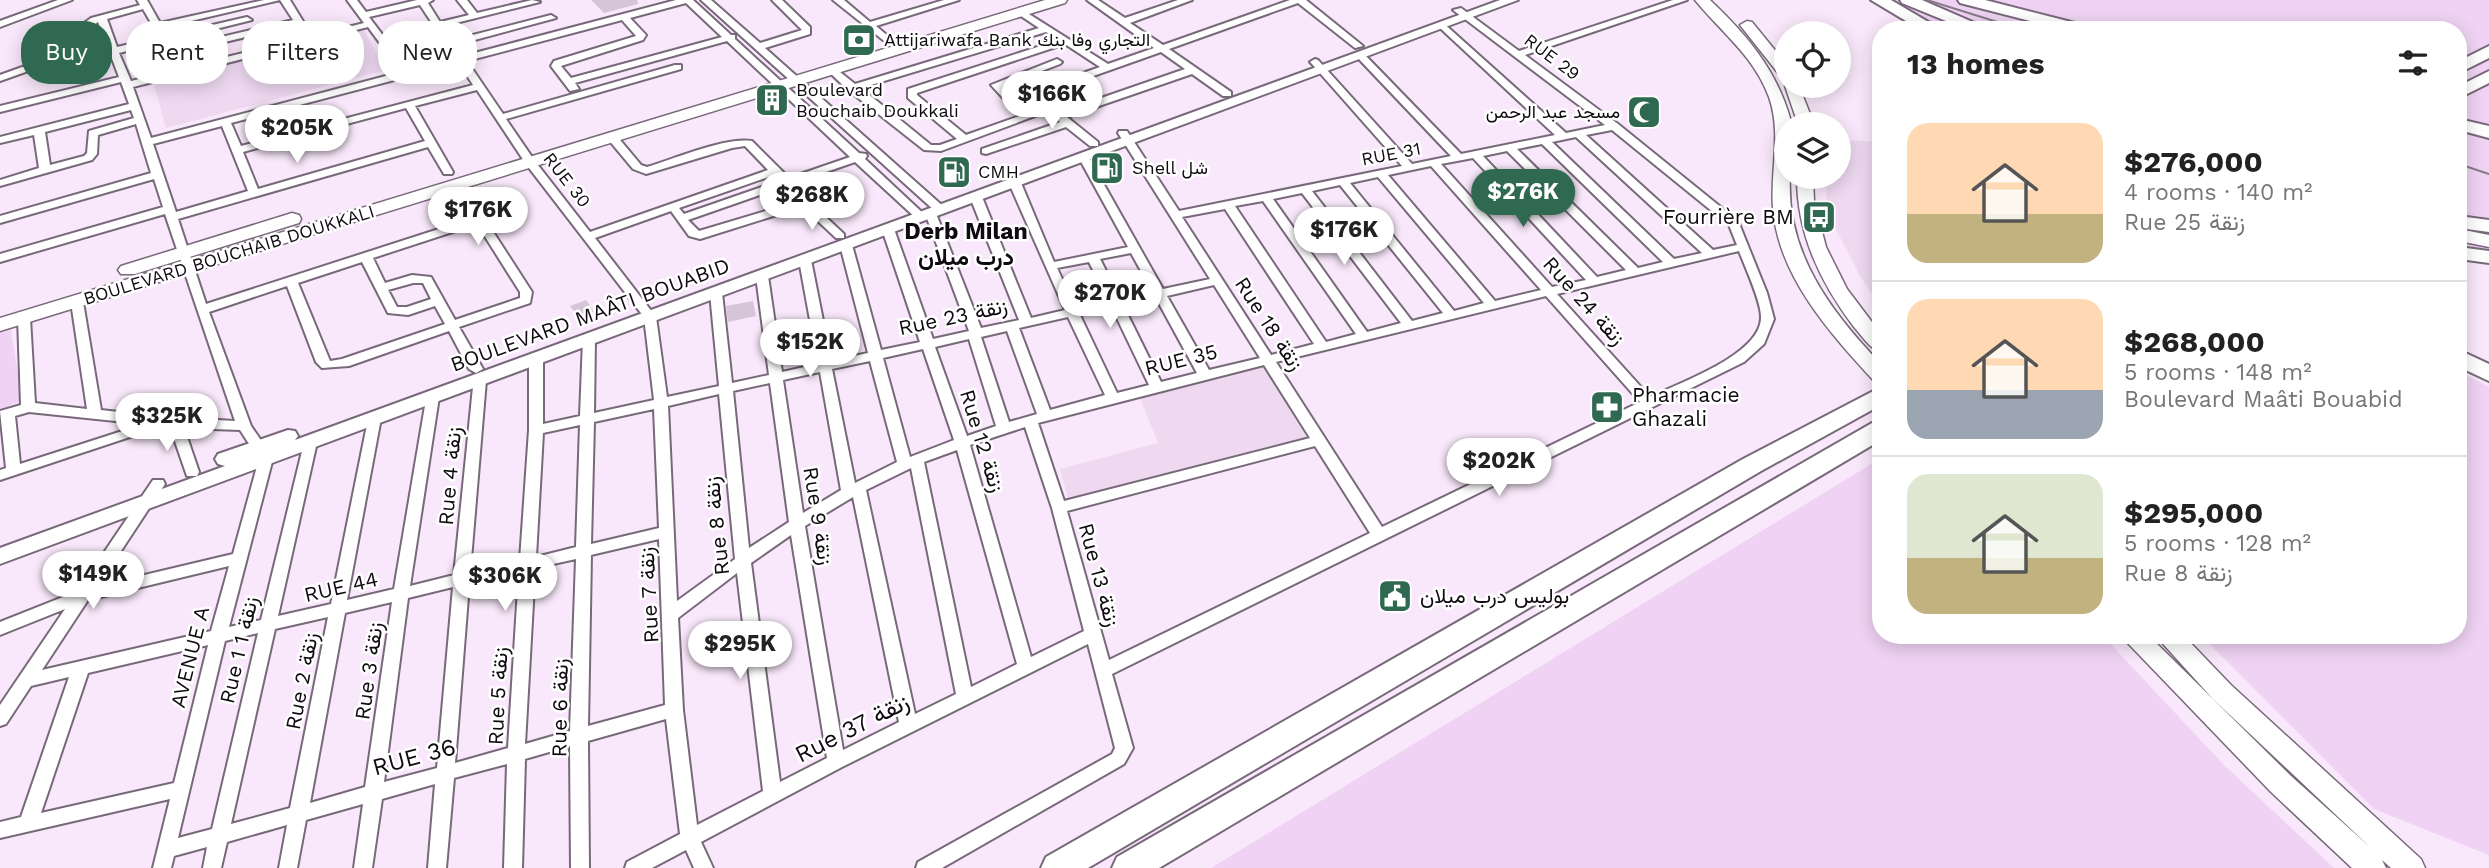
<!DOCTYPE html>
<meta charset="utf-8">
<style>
body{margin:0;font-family:"Work Sans",Vazirmatn,sans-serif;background:#f2f2f2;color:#222;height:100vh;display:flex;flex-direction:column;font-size:26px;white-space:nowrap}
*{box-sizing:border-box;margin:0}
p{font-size:23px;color:#767676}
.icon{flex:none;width:38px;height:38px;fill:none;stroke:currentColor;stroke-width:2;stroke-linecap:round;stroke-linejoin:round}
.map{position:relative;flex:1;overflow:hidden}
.panel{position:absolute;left:1872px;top:21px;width:595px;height:623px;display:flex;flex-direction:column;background:#fff;border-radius:28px;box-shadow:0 4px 18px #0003}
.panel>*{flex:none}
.guide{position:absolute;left:21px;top:21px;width:665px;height:63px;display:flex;gap:14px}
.fabs{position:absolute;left:1774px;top:21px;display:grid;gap:14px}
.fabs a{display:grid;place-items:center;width:77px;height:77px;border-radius:50%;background:#fff;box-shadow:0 4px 18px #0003;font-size:35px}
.price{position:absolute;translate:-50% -60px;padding:0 16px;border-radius:24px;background:#fff;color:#222;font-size:23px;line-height:46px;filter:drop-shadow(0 2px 4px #0008)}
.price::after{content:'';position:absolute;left:50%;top:42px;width:21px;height:16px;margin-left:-10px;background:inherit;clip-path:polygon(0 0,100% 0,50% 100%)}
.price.current{background:#2f6952;color:#fff}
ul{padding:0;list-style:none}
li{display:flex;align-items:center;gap:21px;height:175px;padding:0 35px}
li+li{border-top:2px solid #e0e0e0}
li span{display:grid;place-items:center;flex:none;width:196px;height:140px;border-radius:21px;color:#555}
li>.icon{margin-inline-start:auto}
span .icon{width:84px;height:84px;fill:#fffc;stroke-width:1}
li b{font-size:30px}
h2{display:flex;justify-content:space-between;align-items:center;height:84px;padding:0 35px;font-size:30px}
.pill{padding:0 24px;border-radius:28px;background:#fff;box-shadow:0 4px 18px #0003;font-size:24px;line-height:63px}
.pill.current{background:#2f6952;color:#fff}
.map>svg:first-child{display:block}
.built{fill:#eed9f1}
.green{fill:#f0d3f4}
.building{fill:#d6c5d8}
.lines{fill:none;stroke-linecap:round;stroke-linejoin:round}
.minor-casing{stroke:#78697a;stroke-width:4}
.tertiary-casing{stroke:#78697a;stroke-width:4}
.secondary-casing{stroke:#78697a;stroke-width:3}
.primary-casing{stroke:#78697a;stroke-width:3}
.trunk-casing{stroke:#78697a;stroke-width:4}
.minor{fill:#fff;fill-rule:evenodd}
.tertiary{fill:#fff;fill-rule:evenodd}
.secondary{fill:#fff;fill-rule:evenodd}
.primary{fill:#fff;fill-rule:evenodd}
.trunk{fill:#fff;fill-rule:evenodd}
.tram{stroke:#867b87;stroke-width:2}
.labels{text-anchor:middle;stroke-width:5;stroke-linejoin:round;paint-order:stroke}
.far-poi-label{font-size:18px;fill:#0f0a10;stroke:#fff;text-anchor:start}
.far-street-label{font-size:18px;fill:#0f0a10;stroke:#fff}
.poi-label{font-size:21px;fill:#0f0a10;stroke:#fff;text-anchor:start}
.street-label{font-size:21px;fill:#0f0a10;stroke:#fff}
.neighbourhood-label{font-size:23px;font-weight:bold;fill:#0f0a10;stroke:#fff}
.near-street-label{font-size:24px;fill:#0f0a10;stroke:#fff}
</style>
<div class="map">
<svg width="2489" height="868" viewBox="0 0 2489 868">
<rect width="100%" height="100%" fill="#f9e8fb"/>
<g class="built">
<polygon points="364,30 386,70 166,128 153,82"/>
<polygon points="1839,140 1881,142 1881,308 1859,274 1827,212 1826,177 1839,177"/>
<polygon points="1264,367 1306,437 1068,498 1060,469 1158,443 1140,398"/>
</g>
<g class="green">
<polygon points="1883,0 2489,0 2489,255 2459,252 2459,30 1934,30"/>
<polygon points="11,330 22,401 0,409 0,333"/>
<polygon points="2459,371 2489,387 2489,855 2374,809 2201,635 2459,635"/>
<polygon points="1881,458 1881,635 2102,635 2224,765 2334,868 1211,868"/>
</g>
<g class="building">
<polygon points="591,0 637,0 638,4 604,13"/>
<polygon points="954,162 972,176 955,183 937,168"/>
<polygon points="586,300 594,312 579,318 570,306"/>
<polygon points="753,301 756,316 728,322 726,306"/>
</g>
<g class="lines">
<g class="minor-casing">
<g id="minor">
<polygon points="58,0 72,0 0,27 0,21"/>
<path d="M137,0H147L160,23L264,0H290L312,36L364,23L347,0H357L366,12L417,0H433L428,3L440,22L469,15L457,0H467L477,13L532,0L540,2L444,26L453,40L551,15L556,18L456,45L463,56L676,0H693L731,35H735V39L859,153L866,154L867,156L865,159L927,217L921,220L917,219L855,162L688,220L699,231L799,201L814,206L844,234V238H836L806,210L799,208L700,239L689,236L671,211L595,238L656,317L667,397L719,386L710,293L716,289L722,293L732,383L769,375L756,276L762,272L768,276L782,372L818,364L799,260L805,256L811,260L831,361L868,353L840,245L846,241L852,245L881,350L920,342L882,229L888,226L894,229L933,339L969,331L925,213L927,211H935L701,0H711L760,43L802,30L772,0H782L810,27V34L765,48L945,208V212L935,211L981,328L1019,320L970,197L972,195H980L982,197L1031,318L1065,310L1009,183L1011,181L1015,180L1021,183L1054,262L1128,247L1079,158L1084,155L1089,158L1163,289L1210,279L1118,133L1119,131H1127L1179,211L1402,166L1312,64L1310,62L1315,59L1318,60L1412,164L1451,156L1357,57L1355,55L1360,52L1363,53L1461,154L1555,135L1439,27L1437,25L1442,22L1566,133L1605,125L1453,10L1461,8L1519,51L1673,0H1687L1525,55L1618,124L1738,221L1767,293L1774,319L1764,344L1744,362L1112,674L1133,748L1124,764L942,868H916L918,862L1112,754L1115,748L1088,644L842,767L701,842L713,868H694L686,850L652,868H625L627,862L680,834L666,719L588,741L589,868H571L570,746L525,759L522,868H504L507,764L454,778L446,868H428L435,784L382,799L372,868H354L363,804L306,820L297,868H279L287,825L227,842L221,868H203L207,847L174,856L171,868H153L170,799L0,838V822L21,817L69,677L31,686L6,724L0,726V705L65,609L0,635V622L78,591L153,480H163L165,484L98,586L233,554L259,459L240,430L184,428L199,472L197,476H187L170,427L163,426L0,480V470L6,468L0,411L21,405L18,318L20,315L24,314L30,318L35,403L87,409L71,302L73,299L77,298L83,302L101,410L165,417L235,421L165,214L0,262V254L163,207L154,179L0,223V216L151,173L136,124L98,135L97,154L92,160L0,186V180L39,168L34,135L0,143V137L129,104L121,82L0,112V106L119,77L105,40L58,73L50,71L102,33L98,22L31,70L0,81V75L25,66L91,18L140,5ZM280,0L293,20L171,49L173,71L131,81L119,53L252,20L247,17L117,47L107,19L143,9L154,28L157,29ZM686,3L722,37L571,78L561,66L643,40L646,35L630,18ZM420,5L455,58L409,70L369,17ZM622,20L636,36L554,61L551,66L570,91L579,89L575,83L727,41L850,157L789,178L752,141C725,137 674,159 647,167L641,165L616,135H608V139L633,169L646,174L732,148L745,146L768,170L590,232L534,160L506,119L681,69V65H675L503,114L467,61ZM296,25L304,38L182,68L179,53ZM368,27L401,72L151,138L133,87ZM459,63L473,85L241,146L231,123ZM477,90L526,164L644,317L654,400L594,413L595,339L589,335L583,339L580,416L543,424V359L541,356H531L529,359V430L520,560L470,572L486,380L479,376L474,377L454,575L410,586L439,397L432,393L427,394L394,589L347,600L381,418L379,415H369L331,604L278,616L317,442L315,439H305L261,620L229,627L273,458L251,426L209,312L287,286L316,362L322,368L349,366L449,331L469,369L476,373L483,369L459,327L530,303L532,292L461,182L457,181L451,184L473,218L206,304L178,219L428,147L444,174H452L453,172L415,106ZM406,108L425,141L258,189L243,152ZM131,110L134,118L89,131L87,153L84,156L50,165L45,132ZM222,126L248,191L176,212L153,144ZM1612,130L1729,225L1737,245L1713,250L1586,135ZM1576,137L1702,253L1674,259L1552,142ZM1542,144L1663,262L1638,268L1517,149ZM1507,151L1626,270L1597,277L1483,156ZM1473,158L1586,280L1552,287L1441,164ZM1431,166L1541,290L1495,301L1388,175ZM774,175L779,181L684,214L679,208ZM1378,177L1484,303L1454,311L1350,183ZM1340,185L1443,313L1412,321L1312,191ZM1302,193L1401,323L1367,332L1273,199ZM1263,201L1356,334L1326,342L1235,206ZM1225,209L1314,344L1271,355L1182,217ZM477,224L520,292V298L455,320L431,277L412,275L385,283L373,258ZM1739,251C1745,267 1762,303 1761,318C1760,355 1679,383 1650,397L1557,294ZM1131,253L1152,291L1120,298L1100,259ZM362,262L388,313L408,315L435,306L445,324L342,359L330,361L298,283ZM1089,262L1108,301L1076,308L1057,268ZM413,283H423L431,299L407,307H397L388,290ZM1214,285L1260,358L1209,370L1167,296ZM1546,296L1640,402L1382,527L1276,362ZM1156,298L1197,373L1161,382L1123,305ZM1112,308L1149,385L1117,393L1080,315ZM1068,317L1105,395L1050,410L1019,328ZM1007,331L1037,414L1009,422L981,337ZM969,339L996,426L967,436L935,347ZM923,349L954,440L910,457L883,358ZM870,361L897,462L855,483L832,369ZM1264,365L1310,438L1064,501L1038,423ZM820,372L841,490L803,513L783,380ZM770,383L789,522L749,548L733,391ZM719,394L735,559L677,601L668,406ZM654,409L659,528L591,544L594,422ZM29,412L144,424L20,464L15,416ZM580,425L576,547L536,557L543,433ZM1025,427L1052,508L1084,631L1031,657L970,445ZM1315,446L1370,533L1109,660L1067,511ZM957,450L1017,664L971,687L924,462ZM911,468L956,694L915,714L866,490ZM853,497L899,722L843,750L805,526ZM791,535L827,758L780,782L751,563ZM659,539L665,705L588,726L591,555ZM576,559L570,731L525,744L535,568ZM229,566L211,631L42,670L88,600ZM519,572L508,748L455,763L469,584ZM737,573L763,791L697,825L683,710L678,618ZM453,587L437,768L384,782L408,598ZM392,602L365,787L310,803L345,613ZM328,617L290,808L231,824L275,629ZM258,633L212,829L178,838L225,641ZM208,645L174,783L41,813L88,673Z"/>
<polygon points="833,0 844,0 870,22 944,0 959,0 876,26 901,47 903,49 898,52"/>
<path d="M1087,0H1098L1125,18L1178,0H1192L1130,23L1163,45L1290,0H1306L1363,46L1355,48L1298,3L1169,49L1231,92V96H1223L1192,74L1067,117L1098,142V146H1090L1066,127L986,154L982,153V149L1060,122L1054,116L1055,114L1185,69L1161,52L1034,97L1003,98L991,85L1057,59L1062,62L1060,64L1003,86L1010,93L1029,92L1100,67L1065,44L917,93V95L966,135L1045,107H1053L1054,109L941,151L924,150L848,90L827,70L835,68L855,84L1039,28L1018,14V10L1021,9L1108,64L1154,48ZM1046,32L1059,40L908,89V98L957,139L940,145H931L861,88Z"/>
</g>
</g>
<g class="tertiary-casing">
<polygon id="tertiary" points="1500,0 1518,0 0,564 0,548 225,466 218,464 215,459 218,454 288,430 295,431 298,436 295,440"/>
</g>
<g class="secondary-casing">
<g id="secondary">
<path d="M1695,0H1710C1746,34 1776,69 1790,118V124H1787V177H1790C1786,253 1831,312 1881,364V382L1874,381C1830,333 1778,276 1773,208C1770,171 1782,134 1769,97C1754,56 1722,33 1695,0Z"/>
<polygon points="1747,21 1752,22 1787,65 1787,79 1782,78 1740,25"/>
<polygon points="1787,83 1787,86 1799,86 1814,124 1798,124 1785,86"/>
<path d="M1797,177H1813L1814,201L1826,247L1847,289L1881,334V352C1870,349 1862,336 1854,327C1820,282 1797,234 1797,177Z"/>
<polygon points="2120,635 2148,635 2291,776 2371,848 2213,699 2155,635 2183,635 2231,685 2421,859 2425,868 2391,868 2382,860 2386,868 2352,868 2271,792"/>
</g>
</g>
<g class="primary-casing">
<g id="primary">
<polygon points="1045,0 1067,0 1065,3 0,331 0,318"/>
<polygon points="292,213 299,215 301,219 299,223 135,274 121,274 118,270 121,266"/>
<polygon points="2459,229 2489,235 2489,247 2459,241"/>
</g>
</g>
<g class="trunk-casing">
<g id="trunk">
<polygon points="1871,0 1891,0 1942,30 1921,30"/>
<polygon points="1900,0 1922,0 1991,30 1968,30 1902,3"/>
<polygon points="1958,0 1985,0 2091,27 2093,30 2065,30 1960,3"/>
<polygon points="2489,46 2489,58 2459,73 2459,61"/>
<polygon points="2489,71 2489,83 2459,98 2459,86"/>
<polygon points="2459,119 2489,126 2489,138 2459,130"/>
<polygon points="2459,216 2489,220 2489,232 2459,228"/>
<polygon points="2459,247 2489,251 2489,263 2459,259"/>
<polygon points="2459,350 2489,364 2489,381 2459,367"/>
<polygon points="1881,387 1881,405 1761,471 1088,868 1041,868 1046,857 1743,459"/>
<polygon points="1881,421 1881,440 1159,868 1112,868 1117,857 1872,423"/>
</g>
</g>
<use href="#minor" class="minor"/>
<use href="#tertiary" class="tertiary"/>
<use href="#secondary" class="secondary"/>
<use href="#primary" class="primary"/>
<use href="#trunk" class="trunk"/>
<g class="tram">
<polyline points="1927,0 2023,30"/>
<polyline points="2459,164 2489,174"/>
</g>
</g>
<defs>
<g id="bank-square" transform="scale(1.75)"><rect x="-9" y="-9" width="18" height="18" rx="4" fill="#2f6952" stroke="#fff"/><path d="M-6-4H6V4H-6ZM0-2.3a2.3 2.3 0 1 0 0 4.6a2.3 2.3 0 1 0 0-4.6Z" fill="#fff"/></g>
<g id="building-square" transform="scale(1.75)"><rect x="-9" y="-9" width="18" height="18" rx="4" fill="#2f6952" stroke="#fff"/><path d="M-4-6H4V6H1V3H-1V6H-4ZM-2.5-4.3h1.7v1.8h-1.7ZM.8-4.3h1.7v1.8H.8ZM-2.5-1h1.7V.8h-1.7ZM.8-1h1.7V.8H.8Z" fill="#fff"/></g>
<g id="mosque-square" transform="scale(1.75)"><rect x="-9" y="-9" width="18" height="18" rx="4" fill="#2f6952" stroke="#fff"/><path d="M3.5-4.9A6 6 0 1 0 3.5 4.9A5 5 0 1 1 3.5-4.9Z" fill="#fff"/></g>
<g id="fuel-square" transform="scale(1.75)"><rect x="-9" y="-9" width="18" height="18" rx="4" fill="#2f6952" stroke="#fff"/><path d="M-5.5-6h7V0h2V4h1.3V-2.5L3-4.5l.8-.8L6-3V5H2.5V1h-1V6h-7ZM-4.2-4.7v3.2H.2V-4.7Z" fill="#fff"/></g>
<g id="bus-square" transform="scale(1.75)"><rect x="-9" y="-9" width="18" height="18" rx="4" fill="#2f6952" stroke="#fff"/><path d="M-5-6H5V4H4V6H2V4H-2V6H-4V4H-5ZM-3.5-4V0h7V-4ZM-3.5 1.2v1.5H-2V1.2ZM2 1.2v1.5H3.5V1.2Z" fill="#fff"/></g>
<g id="pharmacy-square" transform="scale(1.75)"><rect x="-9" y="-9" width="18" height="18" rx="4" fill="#2f6952" stroke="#fff"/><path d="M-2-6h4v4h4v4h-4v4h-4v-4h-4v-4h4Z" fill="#fff"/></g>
<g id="civic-square" transform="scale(1.75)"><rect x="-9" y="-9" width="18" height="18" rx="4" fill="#2f6952" stroke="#fff"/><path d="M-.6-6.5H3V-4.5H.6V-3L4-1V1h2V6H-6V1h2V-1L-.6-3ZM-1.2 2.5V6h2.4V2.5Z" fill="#fff"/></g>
</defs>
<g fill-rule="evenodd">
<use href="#bank-square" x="859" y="40"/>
<use href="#building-square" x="772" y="100"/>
<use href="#mosque-square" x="1644" y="112"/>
<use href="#fuel-square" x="1107" y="168"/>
<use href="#fuel-square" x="954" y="172"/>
<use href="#bus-square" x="1819" y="217"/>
<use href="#pharmacy-square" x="1607" y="407"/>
<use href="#civic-square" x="1395" y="596"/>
</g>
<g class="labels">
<g class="far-poi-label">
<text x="884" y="46">Attijariwafa Bank التجاري وفا بنك</text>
<text x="796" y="96">Boulevard<tspan x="796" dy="21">Bouchaib Doukkali</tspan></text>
<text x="1620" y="118" text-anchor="end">مسجد عبد الرحمن</text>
<text x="1132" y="174">Shell شل</text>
<text x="978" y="178">CMH</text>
</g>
<g class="far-street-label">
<text transform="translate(1552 57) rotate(37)" y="6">RUE 29</text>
<text transform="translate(1391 154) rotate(-11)" y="6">RUE 31</text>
<text transform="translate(567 180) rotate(52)" y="6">RUE 30</text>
<text transform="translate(229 255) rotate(-17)" y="6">BOULEVARD BOUCHAIB DOUKKALI</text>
</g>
<g class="poi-label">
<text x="1794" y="224" text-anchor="end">Fourrière BM</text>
<text x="1632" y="402">Pharmacie<tspan x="1632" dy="24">Ghazali</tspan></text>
<text x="1420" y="603">بوليس درب ميلان</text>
</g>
<g class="street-label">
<text transform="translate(1584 301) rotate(48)" y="7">Rue 24 زنقة</text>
<text transform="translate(590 315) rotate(-20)" y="7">BOULEVARD MAÂTI BOUABID</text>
<text transform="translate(953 317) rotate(-12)" y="7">Rue 23 زنقة</text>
<text transform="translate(1269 324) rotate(57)" y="7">Rue 18 زنقة</text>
<text transform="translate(1181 360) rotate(-14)" y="7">RUE 35</text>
<text transform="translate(982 441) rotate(73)" y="7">Rue 12 زنقة</text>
<text transform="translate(450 476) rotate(-85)" y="7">Rue 4 زنقة</text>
<text transform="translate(818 516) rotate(81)" y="7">Rue 9 زنقة</text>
<text transform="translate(717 526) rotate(-96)" y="7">Rue 8 زنقة</text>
<text transform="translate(1099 575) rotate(75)" y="7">Rue 13 زنقة</text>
<text transform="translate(341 587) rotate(-13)" y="7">RUE 44</text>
<text transform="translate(649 595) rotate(-93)" y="7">Rue 7 زنقة</text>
<text transform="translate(239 650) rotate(-77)" y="7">Rue 1 زنقة 1</text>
<text transform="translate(190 657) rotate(-76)" y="7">AVENUE A</text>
<text transform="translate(369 671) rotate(-82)" y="7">Rue 3 زنقة</text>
<text transform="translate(302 681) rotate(-79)" y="7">Rue 2 زنقة</text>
<text transform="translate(498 696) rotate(-87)" y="7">Rue 5 زنقة</text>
<text transform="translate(560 708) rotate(-89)" y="7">Rue 6 زنقة</text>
</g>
<g class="neighbourhood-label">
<text x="966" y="239">Derb Milan<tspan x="966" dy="26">درب ميلان</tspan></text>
</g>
<g class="near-street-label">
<text transform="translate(852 728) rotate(-27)" y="8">Rue 37 زنقة</text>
<text transform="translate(414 757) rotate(-15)" y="8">RUE 36</text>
</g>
</g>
</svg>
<div class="fabs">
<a><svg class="icon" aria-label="locate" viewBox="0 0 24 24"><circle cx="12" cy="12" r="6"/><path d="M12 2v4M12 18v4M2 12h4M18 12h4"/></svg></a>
<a><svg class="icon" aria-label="layers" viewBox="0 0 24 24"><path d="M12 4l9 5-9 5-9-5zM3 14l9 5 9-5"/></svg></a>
</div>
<b class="price" style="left:1052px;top:131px">$166K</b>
<b class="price" style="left:297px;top:165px">$205K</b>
<b class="price current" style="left:1523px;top:229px">$276K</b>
<b class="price" style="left:812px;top:232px">$268K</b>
<b class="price" style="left:478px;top:247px">$176K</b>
<b class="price" style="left:1344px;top:267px">$176K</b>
<b class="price" style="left:1110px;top:330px">$270K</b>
<b class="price" style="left:810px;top:379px">$152K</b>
<b class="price" style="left:167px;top:453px">$325K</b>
<b class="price" style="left:1499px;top:498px">$202K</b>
<b class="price" style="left:93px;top:611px">$149K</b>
<b class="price" style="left:505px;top:613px">$306K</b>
<b class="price" style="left:740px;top:681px">$295K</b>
<div class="guide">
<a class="pill current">Buy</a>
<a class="pill">Rent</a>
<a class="pill">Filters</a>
<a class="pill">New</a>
</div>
<section class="panel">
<h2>13 homes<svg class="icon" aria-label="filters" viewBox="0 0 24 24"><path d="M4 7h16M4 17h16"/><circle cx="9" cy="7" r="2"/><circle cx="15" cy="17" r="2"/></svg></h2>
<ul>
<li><span style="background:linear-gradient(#ffd9b3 65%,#c2b280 0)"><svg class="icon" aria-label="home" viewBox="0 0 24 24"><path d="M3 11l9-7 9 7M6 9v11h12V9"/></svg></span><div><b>$276,000</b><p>4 rooms · 140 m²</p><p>Rue 25 زنقة</p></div></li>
<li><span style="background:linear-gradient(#ffd9b3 65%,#9aa5b1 0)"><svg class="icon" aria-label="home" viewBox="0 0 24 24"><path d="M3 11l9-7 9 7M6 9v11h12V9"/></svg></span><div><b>$268,000</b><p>5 rooms · 148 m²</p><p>Boulevard Maâti Bouabid</p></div></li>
<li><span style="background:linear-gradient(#dfe7d0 60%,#c2b280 0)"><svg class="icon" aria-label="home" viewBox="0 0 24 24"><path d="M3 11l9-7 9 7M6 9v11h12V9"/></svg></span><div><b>$295,000</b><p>5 rooms · 128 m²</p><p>Rue 8 زنقة</p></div></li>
</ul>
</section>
</div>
